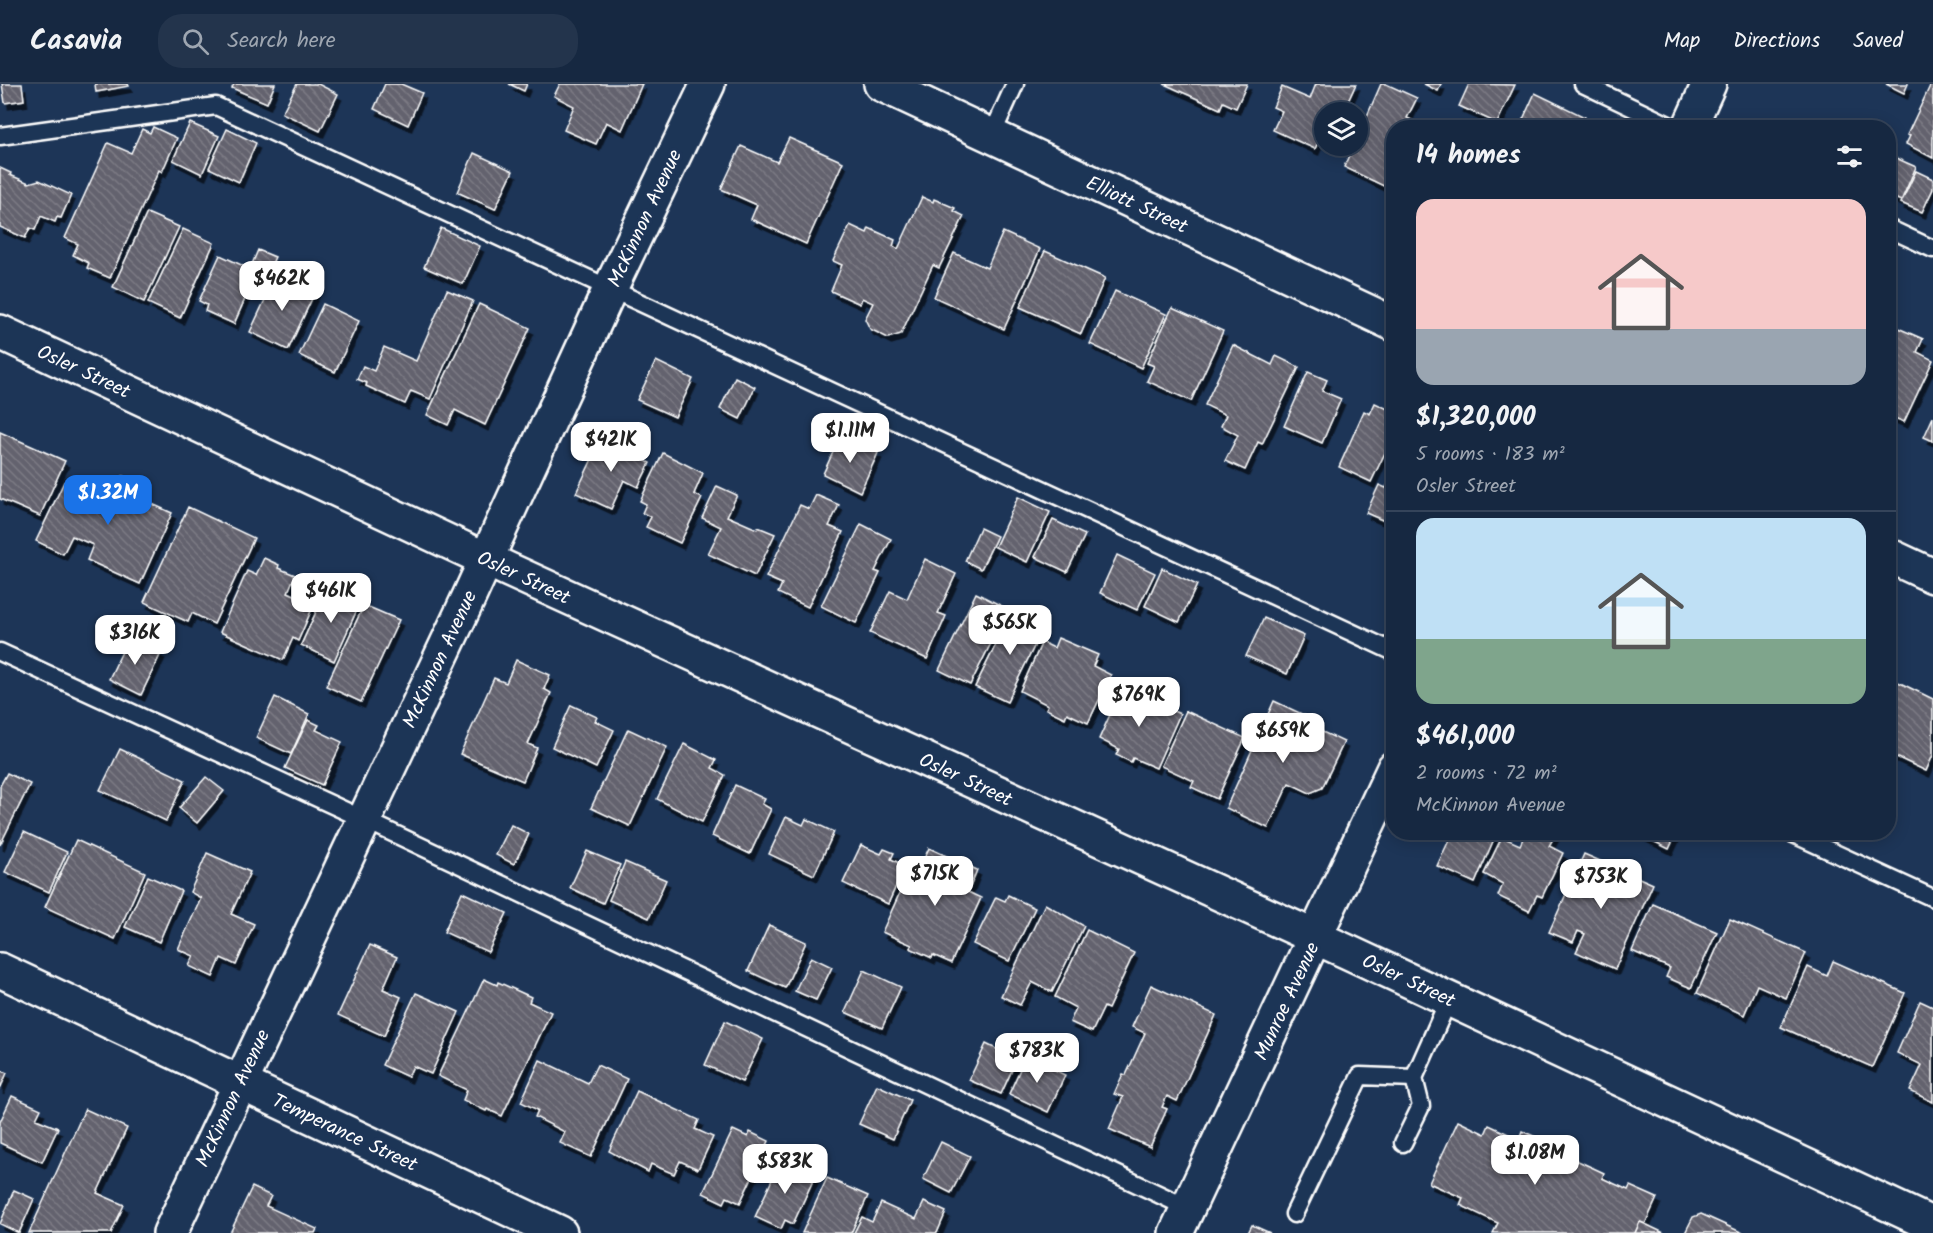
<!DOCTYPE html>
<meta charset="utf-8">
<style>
body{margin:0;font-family:Kalam,sans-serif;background:#23344c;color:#f1f3f6;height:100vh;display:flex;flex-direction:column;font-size:22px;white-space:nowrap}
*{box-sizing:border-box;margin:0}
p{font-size:20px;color:#9ea6b1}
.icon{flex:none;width:33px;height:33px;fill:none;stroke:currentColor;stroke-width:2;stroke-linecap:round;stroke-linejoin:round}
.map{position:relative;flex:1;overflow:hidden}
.side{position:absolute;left:1386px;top:36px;width:510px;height:720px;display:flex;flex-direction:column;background:#162841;border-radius:24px;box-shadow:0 3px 15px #0003,0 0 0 2px #35445a}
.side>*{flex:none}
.tools{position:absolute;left:1314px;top:18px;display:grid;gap:12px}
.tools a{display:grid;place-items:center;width:54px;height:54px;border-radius:50%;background:#162841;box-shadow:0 3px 15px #0003,0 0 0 2px #35445a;font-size:30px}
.price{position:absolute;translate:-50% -51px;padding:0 14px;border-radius:12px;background:#fff;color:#222;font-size:20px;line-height:39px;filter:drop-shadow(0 2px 3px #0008)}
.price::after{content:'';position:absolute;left:50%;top:36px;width:18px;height:14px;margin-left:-9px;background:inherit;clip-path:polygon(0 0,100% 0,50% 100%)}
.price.current{background:#1a73e8;color:#fff}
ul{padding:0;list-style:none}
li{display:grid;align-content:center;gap:12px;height:318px;padding:0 30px}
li+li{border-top:2px solid #35445a}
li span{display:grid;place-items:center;height:186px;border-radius:18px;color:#555}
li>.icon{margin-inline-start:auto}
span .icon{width:108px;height:108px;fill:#fffc;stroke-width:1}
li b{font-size:26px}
h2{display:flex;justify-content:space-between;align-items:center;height:72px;padding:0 30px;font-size:26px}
header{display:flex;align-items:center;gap:36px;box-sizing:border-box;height:84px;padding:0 30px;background:#162841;border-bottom:2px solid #35445a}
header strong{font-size:28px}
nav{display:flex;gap:33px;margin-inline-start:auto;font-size:21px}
.search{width:420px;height:54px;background:#23344c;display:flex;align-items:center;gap:15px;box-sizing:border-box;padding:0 21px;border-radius:24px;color:#9ea6b1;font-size:22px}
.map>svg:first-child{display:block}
.building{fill:url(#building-back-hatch);stroke:#fff;stroke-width:1.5;filter:url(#shadow)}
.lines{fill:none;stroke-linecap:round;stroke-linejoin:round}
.lane-casing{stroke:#fff;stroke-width:21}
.street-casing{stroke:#fff;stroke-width:38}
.lane{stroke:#1d3557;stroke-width:16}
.street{stroke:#1d3557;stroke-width:33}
.labels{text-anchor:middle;stroke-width:6;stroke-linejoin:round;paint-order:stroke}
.street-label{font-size:20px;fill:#fff;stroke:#1d3557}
</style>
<header>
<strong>Casavia</strong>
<div class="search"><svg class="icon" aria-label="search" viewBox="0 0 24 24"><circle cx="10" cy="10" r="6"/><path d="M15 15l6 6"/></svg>Search here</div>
<nav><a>Map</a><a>Directions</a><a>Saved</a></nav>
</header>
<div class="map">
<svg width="1933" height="1149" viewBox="0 0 1933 1149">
<defs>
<pattern id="building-back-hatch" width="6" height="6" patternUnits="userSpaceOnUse" patternTransform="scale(1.5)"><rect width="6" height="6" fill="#64626e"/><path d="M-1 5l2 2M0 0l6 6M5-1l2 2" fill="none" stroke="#7b7a84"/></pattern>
<filter id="shadow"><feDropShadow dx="3.5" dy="6" stdDeviation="0" flood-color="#0009"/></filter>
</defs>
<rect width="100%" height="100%" fill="#1d3557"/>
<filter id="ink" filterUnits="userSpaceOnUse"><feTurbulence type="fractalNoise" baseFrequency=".0167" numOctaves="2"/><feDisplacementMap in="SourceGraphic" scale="12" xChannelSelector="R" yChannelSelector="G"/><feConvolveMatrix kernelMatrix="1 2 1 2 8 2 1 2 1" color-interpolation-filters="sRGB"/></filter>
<g filter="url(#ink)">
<g class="building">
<polygon points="2,0 22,0 24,16 5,19"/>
<polygon points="95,0 128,0 129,2 96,8"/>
<polygon points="234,0 275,0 267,19 232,4"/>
<polygon points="297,0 318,0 338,10 320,47 282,29"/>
<polygon points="385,0 401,0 422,9 408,41 374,25"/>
<polygon points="509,0 527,0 524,7"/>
<polygon points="560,0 642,0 622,46 606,38 596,60 564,46 574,22 554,12"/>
<polygon points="1164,0 1247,0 1236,24 1223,18 1220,25"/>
<polygon points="1316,0 1356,0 1343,28 1324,28 1324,44 1315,65 1273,46 1282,27 1273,23 1282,3 1310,15"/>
<polygon points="1381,0 1386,0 1417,14 1407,34 1420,40 1419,44 1394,44 1394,98 1390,105 1344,83 1353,62 1358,62 1358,28 1348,28 1350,24 1367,32"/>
<polygon points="1424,0 1441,0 1438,7"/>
<polygon points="1469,0 1515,1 1497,39 1459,22"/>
<polygon points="1886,0 1908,0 1904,9"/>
<polygon points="1931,0 1933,0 1933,74 1906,60 1910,52 1907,51"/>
<polygon points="1535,9 1585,33 1580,44 1519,44"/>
<polygon points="190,39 219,52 202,90 173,76"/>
<polygon points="153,43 177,54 162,88 159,86 110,194 87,184 89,179 73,171 78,160 65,154 108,59 131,69 142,45 150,49"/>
<polygon points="227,45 256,59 239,98 209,84"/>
<polygon points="789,54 843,78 806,160 751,135 757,121 721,105 741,62 777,78"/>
<polygon points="474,69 513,87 495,125 457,108"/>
<polygon points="1889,71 1916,83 1901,117 1888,111"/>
<polygon points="0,84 11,89 10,91 29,99 39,96 71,111 61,134 57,133 55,138 41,132 35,146 30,144 25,154 0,143"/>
<polygon points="1916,87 1933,95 1933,105 1922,128 1901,119"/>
<polygon points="922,113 933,118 934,115 955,124 954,127 964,132 939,184 933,181 901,250 888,254 870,245 865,235 873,219 862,214 860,220 831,207 842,181 833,177 850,141 867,149 869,144 895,156 893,162 898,165"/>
<polygon points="147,129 179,143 144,218 113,203"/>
<polygon points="441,144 480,162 463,200 424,183"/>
<polygon points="183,145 214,159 180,234 148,219"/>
<polygon points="1003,148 1040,165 1004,245 934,213 954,169 987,184"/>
<polygon points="258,166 275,173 265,195 256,190 234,240 205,227 207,221 199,217 220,171 250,185"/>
<polygon points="1045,167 1105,194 1081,250 1020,223"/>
<polygon points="277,190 315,208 288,266 250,248"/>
<polygon points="447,206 473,217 430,315 411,307 405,320 366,302 367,299 357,295 363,282 374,287 384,263 416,277"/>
<polygon points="1115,207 1166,230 1141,284 1090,260"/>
<polygon points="323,220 359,237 335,288 299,271"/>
<polygon points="479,220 530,244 485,341 455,326 448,341 427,331"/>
<polygon points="1172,224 1223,247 1191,317 1147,297 1154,282 1147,279"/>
<polygon points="1898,244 1923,255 1917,268 1933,276 1904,338 1888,331 1888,265"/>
<polygon points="1233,261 1272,281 1276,272 1299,283 1262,360 1258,358 1245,386 1225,377 1238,351 1221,342 1226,331 1205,321"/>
<polygon points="656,277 693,295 675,333 637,316"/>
<polygon points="1308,288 1327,296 1322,307 1341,315 1322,359 1284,342"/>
<polygon points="735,293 755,303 740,335 720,325"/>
<polygon points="1375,319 1394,328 1394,350 1371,398 1339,383 1364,327 1370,330"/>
<polygon points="1933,333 1933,357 1924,353"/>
<polygon points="0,348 65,377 40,432 0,415"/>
<polygon points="841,351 878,369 860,408 823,390"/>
<polygon points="602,354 650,379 638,403 624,396 611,425 576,409"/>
<polygon points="663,369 703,389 694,410 702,414 680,459 646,443 651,433 642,429 646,420 640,417"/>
<polygon points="1394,388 1394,441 1366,429 1379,401 1386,404"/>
<polygon points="123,392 147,403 141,415 172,429 140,500 87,476 93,461 72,452 63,470 36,457 64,398 82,406 86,398 115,411"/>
<polygon points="717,402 737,411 727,432 757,445 758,443 775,450 755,492 708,470 721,443 702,434"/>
<polygon points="816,411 839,421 829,442 843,448 808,523 778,509 782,500 766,493 800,421 809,425"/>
<polygon points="1018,413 1050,428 1027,478 995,463"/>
<polygon points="188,423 254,454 214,540 192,529 188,538 144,518"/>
<polygon points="1053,436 1085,451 1067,488 1035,473"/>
<polygon points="861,440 891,455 875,487 880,489 856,539 821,522"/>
<polygon points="980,444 997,452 981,485 965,477"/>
<polygon points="1117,471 1155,489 1137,526 1100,509"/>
<polygon points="264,474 279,481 278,484 295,491 288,508 314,520 298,557 293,554 283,576 220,548 247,487 256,491"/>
<polygon points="925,475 956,490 938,529 946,532 927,575 870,549 890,507 907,515"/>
<polygon points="1162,484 1197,501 1179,538 1145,522"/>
<polygon points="327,504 360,519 334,577 301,561"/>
<polygon points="976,509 1008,525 970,601 939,586"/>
<polygon points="364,521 399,536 361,618 326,602"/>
<polygon points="1013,526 1044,542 1007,618 975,603"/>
<polygon points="1264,534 1304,552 1287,590 1246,572"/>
<polygon points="129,553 161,569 141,611 109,595"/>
<polygon points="1058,554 1098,571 1093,582 1111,591 1088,639 1067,629 1065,634 1046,625 1048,621 1020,607 1042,558 1054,564"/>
<polygon points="516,576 550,591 544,605 551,609 528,660 537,664 523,697 460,670 494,594 506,599"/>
<polygon points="1894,596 1933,615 1933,671 1926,687 1888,669 1888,608"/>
<polygon points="1122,604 1180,630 1156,684 1133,674 1131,678 1116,671 1119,665 1099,655"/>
<polygon points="275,613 309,630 291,670 256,654"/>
<polygon points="1274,617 1319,638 1316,645 1344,658 1322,704 1310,709 1289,699 1268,744 1226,724"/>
<polygon points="571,621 597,633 595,637 614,646 596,684 552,663"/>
<polygon points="1186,627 1245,654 1217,715 1191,703 1194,697 1161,682"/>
<polygon points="308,636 319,641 316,646 342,658 322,701 285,684"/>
<polygon points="628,645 667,663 630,742 591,724"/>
<polygon points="684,660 716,676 712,684 725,691 702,738 657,715"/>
<polygon points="120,665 185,696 166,737 100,706"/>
<polygon points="7,689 30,700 0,761 0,702"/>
<polygon points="206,693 224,707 197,739 179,724"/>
<polygon points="735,701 765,715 762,720 771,725 750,770 712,752"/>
<polygon points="786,733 803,741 806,735 834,748 814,791 769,770"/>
<polygon points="511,741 529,750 514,780 496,771"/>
<polygon points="24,748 67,768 49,808 5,788"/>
<polygon points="1448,748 1497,748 1475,799 1437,782 1451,752 1447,751"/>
<polygon points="1526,748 1549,748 1555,751 1549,762 1563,769 1542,813 1537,811 1529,827 1498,812 1503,800 1484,790 1502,753 1520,761"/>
<polygon points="1635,748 1677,748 1669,765"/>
<polygon points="76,756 145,788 115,855 45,823"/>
<polygon points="861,761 881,770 884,765 894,769 891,775 905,782 888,820 843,799"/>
<polygon points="929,764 977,786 968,808 981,814 951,879 933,871 932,874 910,864 912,861 882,848 911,784 918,788"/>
<polygon points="587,767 620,781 603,819 570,804"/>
<polygon points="207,769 250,788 231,830 254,840 236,881 221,874 213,893 189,882 194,872 178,865 201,814 190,808"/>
<polygon points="1584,770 1653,800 1615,885 1576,868 1585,850 1578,847 1573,858 1549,848"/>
<polygon points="625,778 666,796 649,834 609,816"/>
<polygon points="148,792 181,807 159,858 125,843"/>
<polygon points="462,808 507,829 488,868 444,848"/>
<polygon points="1008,811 1035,824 1009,877 973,860 996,813 1005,817"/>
<polygon points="1045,820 1084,842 1052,908 1032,898 1020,921 1001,912"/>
<polygon points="1653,820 1717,848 1691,904 1666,893 1670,884 1632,867"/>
<polygon points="1730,835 1806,869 1786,914 1757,901 1744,931 1697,909"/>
<polygon points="769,841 806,858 785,904 748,887"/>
<polygon points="1087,846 1134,869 1108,925 1104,923 1092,948 1070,938 1076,924 1055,913"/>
<polygon points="370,861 397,873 383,905 401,913 384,952 338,931"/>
<polygon points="811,873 832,883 816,916 795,907"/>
<polygon points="1833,877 1905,909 1872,983 1781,943 1808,883 1827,892"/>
<polygon points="864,886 901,903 882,944 845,928"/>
<polygon points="484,895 497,901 498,898 531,913 529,918 551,928 502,1032 487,1025 486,1027 463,1016 467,1006 438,992"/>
<polygon points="1151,901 1216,931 1177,1017 1167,1012 1162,1023 1167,1025 1150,1063 1109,1045 1123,1013 1114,1010 1123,990 1126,991 1145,949 1132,943"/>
<polygon points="416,909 459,928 431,990 413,982 408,993 382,981"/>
<polygon points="1920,917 1933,923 1933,1018 1910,1007 1922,981 1897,969"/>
<polygon points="725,937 763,955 742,998 705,981"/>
<polygon points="986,960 1017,975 1001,1010 969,996"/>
<polygon points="1026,972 1065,991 1048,1028 1009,1010"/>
<polygon points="540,976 588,999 597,981 627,995 591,1073 560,1059 565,1048 535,1033 538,1026 521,1018"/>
<polygon points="0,986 7,989 0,1005"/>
<polygon points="877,1001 910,1016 893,1055 859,1040"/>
<polygon points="637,1007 699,1036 695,1045 713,1053 698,1085 680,1077 674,1090 651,1080 648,1088 609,1067"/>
<polygon points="12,1012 41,1025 36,1035 58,1044 42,1078 0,1059 0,1038"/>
<polygon points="85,1025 127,1044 97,1109 124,1121 111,1149 29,1149"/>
<polygon points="1458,1037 1485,1050 1489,1041 1519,1055 1522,1047 1543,1056 1541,1060 1604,1089 1602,1094 1628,1106 1630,1102 1657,1114 1645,1140 1640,1138 1635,1149 1493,1149 1498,1139 1460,1121 1463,1114 1429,1099"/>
<polygon points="733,1046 748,1053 750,1048 769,1057 740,1119 727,1113 724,1119 703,1109"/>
<polygon points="941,1058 970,1072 951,1109 923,1095"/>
<polygon points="781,1076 815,1092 793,1140 785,1136 781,1145 755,1133"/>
<polygon points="827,1094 868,1112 851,1149 802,1149"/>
<polygon points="252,1103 271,1112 266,1122 317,1145 315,1149 230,1149"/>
<polygon points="14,1106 34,1115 19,1149 0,1140"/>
<polygon points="924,1118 946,1128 937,1149 854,1149 862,1133 872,1138 881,1119 916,1135"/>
<polygon points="1701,1130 1743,1149 1685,1149 1693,1133"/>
<polygon points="1640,1138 1645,1140 1664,1149 1635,1149"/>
<polygon points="1252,1141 1270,1149 1248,1149"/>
</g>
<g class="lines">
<g class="lane-casing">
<g id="lane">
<polyline points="1583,0 1675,44"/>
<polyline points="0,52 216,22 1394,568"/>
<polyline points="991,53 1015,0"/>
<polyline points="1888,144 1933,165"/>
<polyline points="0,568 363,735 1188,1124"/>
<polyline points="1789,748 1933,814"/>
<polyline points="1403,1059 1421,1022 1414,994"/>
<polyline points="1294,1130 1360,992 1414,994 1449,915"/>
</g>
</g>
<g class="street-casing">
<g id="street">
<polyline points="881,0 1394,240"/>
<polyline points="1689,44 1709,0"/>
<polyline points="0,248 509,486 1348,868 1933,1141"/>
<polyline points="1888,471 1933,492"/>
<polyline points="0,886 560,1149"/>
<polyline points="170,1149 469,513 610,205 708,0"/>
<polyline points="1176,1149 1394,684"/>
</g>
</g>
<use href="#lane" class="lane"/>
<use href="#street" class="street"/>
</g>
</g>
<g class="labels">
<g class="street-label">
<text transform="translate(1137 120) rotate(25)" y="7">Elliott Street</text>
<text transform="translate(644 134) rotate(-65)" y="7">McKinnon Avenue</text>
<text transform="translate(84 287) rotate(25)" y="7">Osler Street</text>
<text transform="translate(524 493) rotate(25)" y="7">Osler Street</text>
<text transform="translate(439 575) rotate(-65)" y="7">McKinnon Avenue</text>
<text transform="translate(966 695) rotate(25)" y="7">Osler Street</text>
<text transform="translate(1409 896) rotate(25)" y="7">Osler Street</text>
<text transform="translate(1286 917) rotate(-65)" y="7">Munroe Avenue</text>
<text transform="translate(232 1014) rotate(-65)" y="7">McKinnon Avenue</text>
<text transform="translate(345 1048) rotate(25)" y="7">Temperance Street</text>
</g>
</g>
</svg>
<div class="tools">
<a><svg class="icon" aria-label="layers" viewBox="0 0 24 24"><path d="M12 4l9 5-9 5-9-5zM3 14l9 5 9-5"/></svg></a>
</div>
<b class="price" style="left:282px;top:228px">$462K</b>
<b class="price" style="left:850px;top:380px">$1.11M</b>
<b class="price" style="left:611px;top:389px">$421K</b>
<b class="price current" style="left:108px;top:442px">$1.32M</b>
<b class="price" style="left:331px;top:540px">$461K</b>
<b class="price" style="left:1010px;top:572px">$565K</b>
<b class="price" style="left:135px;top:582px">$316K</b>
<b class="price" style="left:1139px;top:644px">$769K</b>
<b class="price" style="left:1283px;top:680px">$659K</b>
<b class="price" style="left:935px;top:823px">$715K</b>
<b class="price" style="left:1601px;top:826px">$753K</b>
<b class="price" style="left:1037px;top:1000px">$783K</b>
<b class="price" style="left:1535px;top:1102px">$1.08M</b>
<b class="price" style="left:785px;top:1111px">$583K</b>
<section class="side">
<h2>14 homes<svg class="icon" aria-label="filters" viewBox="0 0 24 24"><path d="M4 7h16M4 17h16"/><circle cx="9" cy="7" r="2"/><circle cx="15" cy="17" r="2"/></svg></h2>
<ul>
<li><span style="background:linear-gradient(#f6c9c9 70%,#9aa5b1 0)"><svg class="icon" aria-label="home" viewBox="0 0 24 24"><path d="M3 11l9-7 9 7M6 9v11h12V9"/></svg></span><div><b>$1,320,000</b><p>5 rooms · 183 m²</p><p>Osler Street</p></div></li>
<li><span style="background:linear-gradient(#bfe0f5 65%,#7fa58c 0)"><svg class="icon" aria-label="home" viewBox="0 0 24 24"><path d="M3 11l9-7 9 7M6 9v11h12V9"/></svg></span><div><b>$461,000</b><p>2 rooms · 72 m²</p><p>McKinnon Avenue</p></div></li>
</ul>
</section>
</div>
